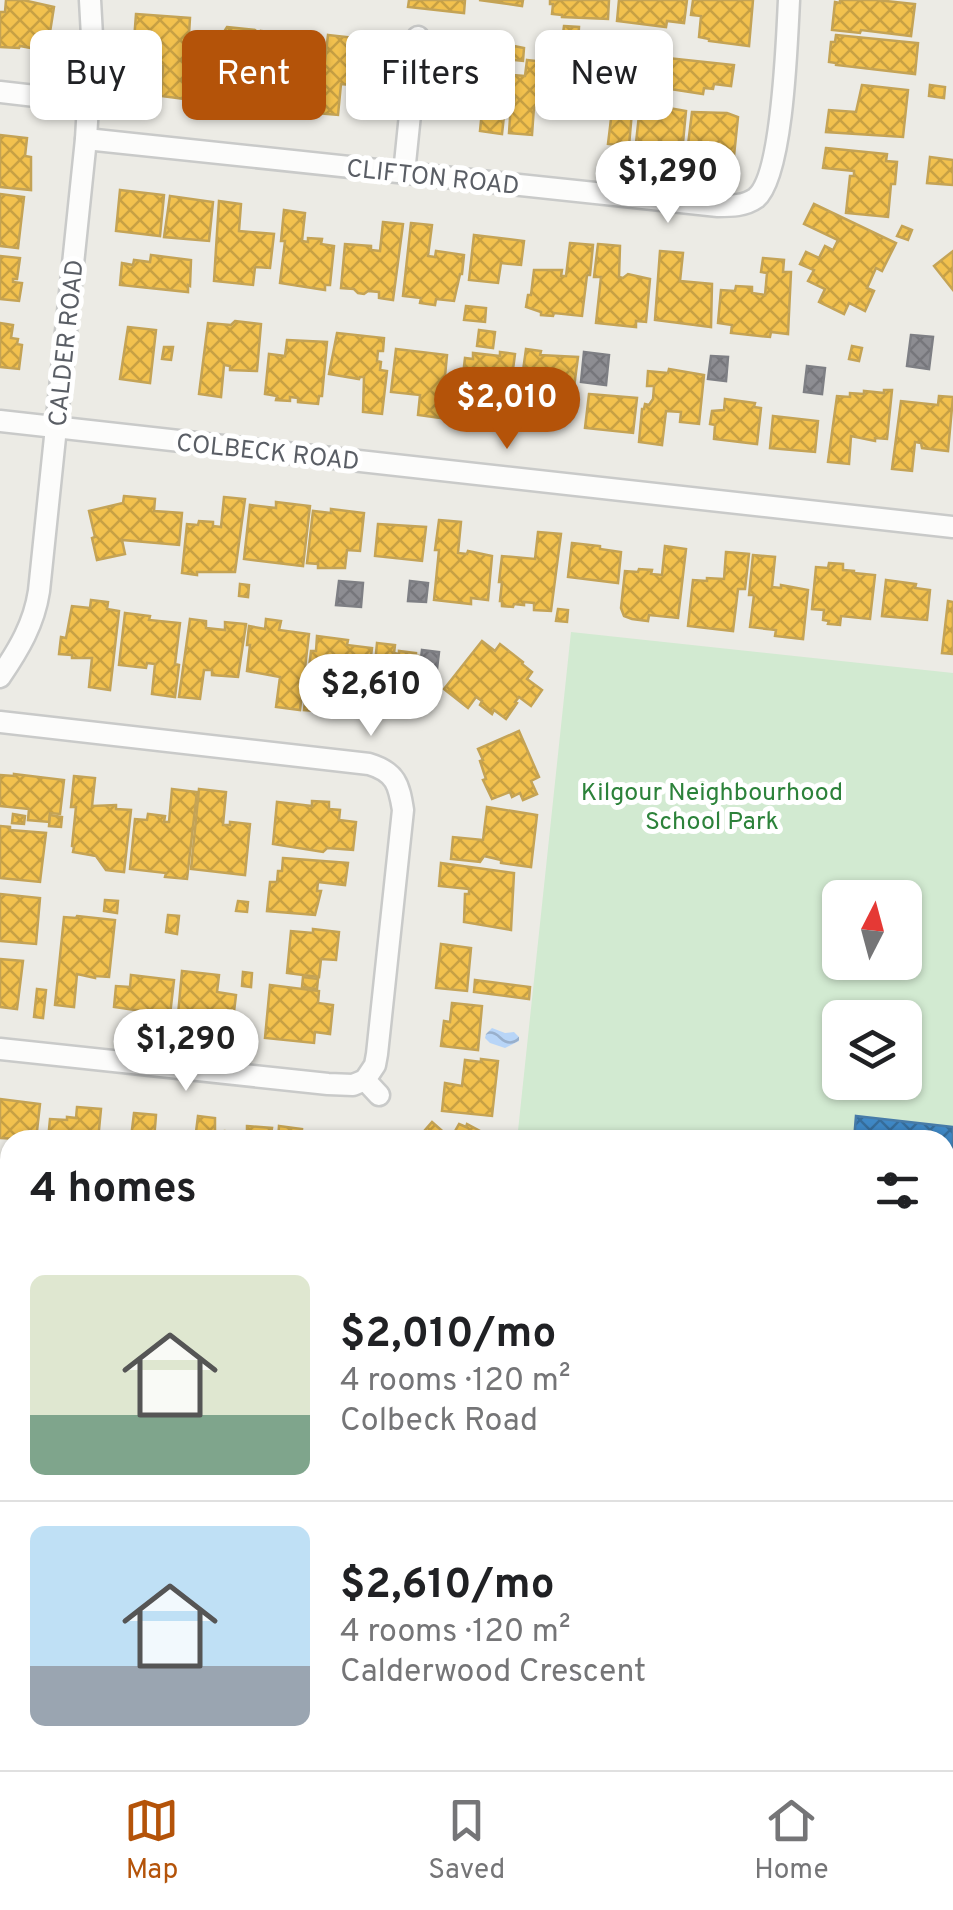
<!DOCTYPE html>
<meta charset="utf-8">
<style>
body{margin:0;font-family:Overpass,sans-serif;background:#f6f6f6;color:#202124;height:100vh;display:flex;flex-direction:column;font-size:38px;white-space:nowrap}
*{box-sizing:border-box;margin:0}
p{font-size:32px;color:#757577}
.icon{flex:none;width:55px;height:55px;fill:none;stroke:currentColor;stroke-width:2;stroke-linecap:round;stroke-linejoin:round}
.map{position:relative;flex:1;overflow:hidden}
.panel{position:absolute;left:0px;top:1130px;width:955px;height:640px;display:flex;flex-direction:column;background:#fff;border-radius:30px 30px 0 0;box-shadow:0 2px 8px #0004}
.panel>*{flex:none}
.banner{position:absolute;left:30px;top:30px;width:895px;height:90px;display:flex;gap:20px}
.needle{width:65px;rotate:6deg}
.tools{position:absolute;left:822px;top:880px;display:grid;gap:20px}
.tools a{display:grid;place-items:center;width:100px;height:100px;border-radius:15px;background:#fff;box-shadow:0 2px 8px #0004;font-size:50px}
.price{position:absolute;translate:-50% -85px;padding:0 22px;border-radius:35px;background:#fff;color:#222;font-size:32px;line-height:65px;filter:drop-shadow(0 2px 5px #0008)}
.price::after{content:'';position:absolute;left:50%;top:60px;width:30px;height:22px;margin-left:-15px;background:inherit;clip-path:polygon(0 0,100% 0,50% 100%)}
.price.selected{background:#b45309;color:#fff}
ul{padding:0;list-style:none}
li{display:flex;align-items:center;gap:30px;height:250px;padding:0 30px}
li+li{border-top:2px solid #e0e0e0}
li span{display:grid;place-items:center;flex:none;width:280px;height:200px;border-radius:15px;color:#555}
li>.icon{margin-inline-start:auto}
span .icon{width:120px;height:120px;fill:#fffc;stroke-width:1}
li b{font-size:42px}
h2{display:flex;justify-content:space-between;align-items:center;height:120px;padding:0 30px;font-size:42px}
.chip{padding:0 35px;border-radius:15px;background:#fff;box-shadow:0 2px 8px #0004;font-size:35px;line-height:90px}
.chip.selected{background:#b45309;color:#fff}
.tabs{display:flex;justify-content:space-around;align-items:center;height:140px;border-top:2px solid #e0e0e0;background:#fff;font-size:28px;color:#757577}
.tabs a{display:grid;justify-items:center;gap:5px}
.tabs .selected{color:#b45309}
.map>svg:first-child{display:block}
.green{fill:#d2ead1;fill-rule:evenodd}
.water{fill:url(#water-waves)}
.homes{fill:url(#homes-cross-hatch);stroke:#c4a355;stroke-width:2.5}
.schools{fill:url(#schools-cross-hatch);stroke:#477ba8;stroke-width:2.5}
.industry{fill:url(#industry-cross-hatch);stroke:#7e7f84;stroke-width:2.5}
.building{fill:url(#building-cross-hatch);stroke:#dcdad4;stroke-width:2.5}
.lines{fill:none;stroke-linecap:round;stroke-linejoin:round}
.street-casing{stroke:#c9cac9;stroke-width:25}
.street{stroke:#fcfcfb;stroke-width:20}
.labels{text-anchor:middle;stroke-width:10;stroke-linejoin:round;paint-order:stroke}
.street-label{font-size:25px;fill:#5a5e65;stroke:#fff}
.park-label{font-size:25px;fill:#2c823a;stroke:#fff}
</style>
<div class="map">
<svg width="953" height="1770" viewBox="0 0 953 1770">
<defs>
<pattern id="water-waves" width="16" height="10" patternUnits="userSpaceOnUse" patternTransform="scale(2.5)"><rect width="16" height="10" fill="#b8d5f7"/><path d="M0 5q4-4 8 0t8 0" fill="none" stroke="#99b0cc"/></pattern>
<pattern id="homes-cross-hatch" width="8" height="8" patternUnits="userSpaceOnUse" patternTransform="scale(2.5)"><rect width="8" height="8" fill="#f2c14e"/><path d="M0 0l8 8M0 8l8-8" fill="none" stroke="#c7a044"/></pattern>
<pattern id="schools-cross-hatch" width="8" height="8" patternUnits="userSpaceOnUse" patternTransform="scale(2.5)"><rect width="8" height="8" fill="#3f88c5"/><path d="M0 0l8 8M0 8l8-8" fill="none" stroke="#366d9b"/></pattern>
<pattern id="industry-cross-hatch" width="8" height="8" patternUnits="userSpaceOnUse" patternTransform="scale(2.5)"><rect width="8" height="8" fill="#8d8d92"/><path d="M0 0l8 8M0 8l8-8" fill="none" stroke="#76767b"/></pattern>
<pattern id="building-cross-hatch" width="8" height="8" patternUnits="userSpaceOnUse" patternTransform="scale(2.5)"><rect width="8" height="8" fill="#d2d2ce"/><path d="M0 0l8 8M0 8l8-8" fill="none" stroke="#adaeab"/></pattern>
</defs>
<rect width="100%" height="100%" fill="#ecebe5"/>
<path class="green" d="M571,632L953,673V1309L945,1308V1140H517ZM840,898H905V962H840ZM840,1018H905V1082H840Z"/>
<polygon class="water" points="492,1028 505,1033 514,1032 519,1037 519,1041 505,1048 490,1043 485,1038 486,1034"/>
<g class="homes">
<polygon points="6,0 23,0 54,7 47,51 20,46 19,48 0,47 0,12 5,12"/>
<polygon points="409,0 465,0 464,13 408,7"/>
<polygon points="479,0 523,0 522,6"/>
<polygon points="550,0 609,0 608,19 562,17 562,15 552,14 553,4 550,4"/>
<polygon points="619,0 687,0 684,23 667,21 666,27 617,21"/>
<polygon points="693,0 753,0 749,46 709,41 709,39 699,37 701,16 691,15"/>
<polygon points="840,0 876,0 915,4 911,36 861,30 860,33 832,30 835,2 840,3"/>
<polygon points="136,14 190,18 185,99 161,96 163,66 159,65 159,69 132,67"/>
<polygon points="564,26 579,27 578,43 562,41"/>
<polygon points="227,27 255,30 248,105 219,102 224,76 201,76 192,73 196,32 222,35"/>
<polygon points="261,31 313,37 313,40 316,40 311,85 315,85 312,111 290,109 293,81 283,80 283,84 256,80 260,55 258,55"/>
<polygon points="328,35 383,41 378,90 351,89 351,85 341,84 338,115 317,113 320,79 323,79"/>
<polygon points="836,35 918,43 915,74 836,65 836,63 829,62 831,42 835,42"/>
<polygon points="459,45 486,50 485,58 510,61 502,134 480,131 483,101 479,100 479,103 465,102 466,99 453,98"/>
<polygon points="514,46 524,48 523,61 513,60"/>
<polygon points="658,57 734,65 731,86 714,84 713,89 704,88 703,94 657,87"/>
<polygon points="527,60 572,65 567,110 554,109 553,112 538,110 538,107 534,107 532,135 509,133 511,103 514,103 515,97 512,97 514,75 525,76"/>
<polygon points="597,68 625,70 624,75 635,77 629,146 608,144 611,119 607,118 608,115 591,115 591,112 577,111 581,72 596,73"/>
<polygon points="862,85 908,90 903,137 826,132 829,110 856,112"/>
<polygon points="930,85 945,87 944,98 929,96"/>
<polygon points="652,105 686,111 682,153 650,149 650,145 636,143 640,106"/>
<polygon points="692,112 727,113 738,117 734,156 687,153"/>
<polygon points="0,135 27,138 25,156 31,157 31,190 0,187"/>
<polygon points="826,148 887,154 886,161 897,162 895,184 891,184 888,217 846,213 850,176 854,176 854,171 823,168"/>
<polygon points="930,157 953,160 953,185 927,183"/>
<polygon points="120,190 164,195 160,236 116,231"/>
<polygon points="0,194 24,197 18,248 0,246"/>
<polygon points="170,196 213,202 209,241 164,237"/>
<polygon points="219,201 241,204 239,231 274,234 270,268 255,267 253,285 214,281"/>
<polygon points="814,204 896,243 882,271 876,268 867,288 874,291 865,311 849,303 844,314 819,302 825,289 808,281 814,270 800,264 806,252 819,258 825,246 833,250 838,240 804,224"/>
<polygon points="284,210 305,213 302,241 308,242 308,238 322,239 321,244 334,246 330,285 325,285 325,290 280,283 285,241 281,241"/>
<polygon points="383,222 403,224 393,300 379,298 379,292 368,291 364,294 358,293 354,289 341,288 345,244 371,246 371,250 380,251"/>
<polygon points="411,223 432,225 428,256 435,257 436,251 464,255 462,274 460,274 454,301 436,299 435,305 420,303 421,298 403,296"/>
<polygon points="902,226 912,230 908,240 897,236"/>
<polygon points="474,235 524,241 521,265 501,263 498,283 469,280"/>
<polygon points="570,243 593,245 590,275 587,275 582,316 554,313 553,316 541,315 541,312 526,307 528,295 531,295 534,270 562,270 561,276 566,276"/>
<polygon points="598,244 620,246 619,277 623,278 628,274 650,279 646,322 636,321 636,327 596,323 601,277 594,277"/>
<polygon points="660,251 683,253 680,281 712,284 711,327 655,320"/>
<polygon points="953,251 953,290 934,266"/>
<polygon points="151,255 191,260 190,286 188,285 188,292 120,285 122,263 133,265 134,260 150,262"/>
<polygon points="0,256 20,258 17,279 13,279 13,282 22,283 19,301 0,299"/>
<polygon points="763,258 784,260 783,272 791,272 788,334 771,332 770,337 731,333 732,325 718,323 721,290 735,291 736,286 752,287 752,293 765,295 767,273 761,272"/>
<polygon points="466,306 486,308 485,322 464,320"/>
<polygon points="235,321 261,324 257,371 230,370 230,366 224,365 221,397 199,394 208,323 231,325"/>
<polygon points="0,323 13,325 11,338 18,339 17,344 22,345 19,369 0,367"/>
<polygon points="128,327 156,330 150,383 120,379"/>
<polygon points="479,330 495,332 493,348 477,346"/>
<polygon points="337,333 384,338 383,351 378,351 377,361 381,362 380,370 387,371 382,414 363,412 364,377 360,377 359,379 329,374"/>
<polygon points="287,340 327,342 322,396 319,396 318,404 298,402 298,398 290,397 290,401 276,400 277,396 265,394 269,354 285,356"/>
<polygon points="852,346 862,348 859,361 849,359"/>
<polygon points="164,347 173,347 171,360 162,359"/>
<polygon points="396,349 447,355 441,418 418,415 420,395 391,392"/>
<polygon points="526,349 541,351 540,355 578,357 572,403 546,403 546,398 540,397 537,421 534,420 533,430 512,428 516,392 520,393"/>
<polygon points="500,352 515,354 509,400 485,400 485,397 473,396 470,424 450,422 453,391 461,392 465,358 473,359 473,353 500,356"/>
<polygon points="669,369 704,375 699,424 680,422 681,412 666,411 662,445 639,442 642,409 644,409 645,404 649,405 653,399 654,386 647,386 648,371 668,373"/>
<polygon points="884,390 892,390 887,439 875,438 875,441 851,436 849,464 828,462 837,396 850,397 850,393 864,394 864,391 884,393"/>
<polygon points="589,394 637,398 633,433 585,428"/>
<polygon points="939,396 953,397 948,451 922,448 921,443 915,442 912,471 892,469 901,401 938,405"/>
<polygon points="725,399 755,403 754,407 761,408 757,444 714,439 715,425 710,424 712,411 724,410"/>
<polygon points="773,416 818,421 815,452 770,448"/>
<polygon points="124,496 155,499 154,511 182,513 179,545 122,540 125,554 97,560 92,538 95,537 89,511 123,503"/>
<polygon points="224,497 245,499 235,572 197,572 197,575 182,573 187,524 198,525 199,521 213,522 213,526 221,527"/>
<polygon points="276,502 310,506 303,566 244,559 250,505 276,508"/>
<polygon points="331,509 364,513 360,551 347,550 345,568 318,568 318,564 307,563 313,511 331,513"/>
<polygon points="439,520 461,522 458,553 467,554 468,551 492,556 488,600 471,598 471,604 434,600 439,550 435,550"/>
<polygon points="378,524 426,527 422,561 375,556"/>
<polygon points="538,532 561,534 551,611 534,610 534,603 524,602 524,605 514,604 513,607 502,606 502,601 500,601 502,582 499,582 502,556 535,559"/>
<polygon points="572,543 600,546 600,549 621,552 618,583 568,577"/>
<polygon points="665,546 686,549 678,618 649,615 648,621 632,619 624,616 621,608 625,571 638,572 639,569 652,570 651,574 662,575"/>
<polygon points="726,552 749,554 745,589 738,589 733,631 688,626 693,580 707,581 707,578 724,579"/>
<polygon points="753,555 775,557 772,587 781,588 781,585 808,590 803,639 775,636 776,630 750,627 754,595 749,595"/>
<polygon points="829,563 843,564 843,570 854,571 854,573 875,575 870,619 841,616 840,625 828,624 829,621 823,620 824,610 812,609 816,567 828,568"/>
<polygon points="886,580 916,584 915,588 930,590 927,620 882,616"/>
<polygon points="240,584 249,585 248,597 239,596"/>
<polygon points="91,600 108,602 107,609 119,611 110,690 89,687 92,658 72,658 72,655 59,654 61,637 66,638 72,606 90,608"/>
<polygon points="948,601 953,602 953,654 942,653"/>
<polygon points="558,609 568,610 567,622 556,621"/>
<polygon points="125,613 150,616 149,620 180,623 175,664 179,665 175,697 152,694 155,664 147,663 146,668 119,665"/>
<polygon points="190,619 206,621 206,628 225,630 225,622 246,624 238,677 212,675 212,670 204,670 200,699 179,697"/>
<polygon points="266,619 281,621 279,630 309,634 300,710 276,707 280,677 247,671 250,645 247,645 249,626 265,629"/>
<polygon points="317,636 348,640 347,645 372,648 367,689 332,685 329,712 304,710 311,651 316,651"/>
<polygon points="482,641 495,651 500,644 523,662 522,664 532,672 527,679 542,690 531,706 519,697 515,702 517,703 506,719 494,710 492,714 480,705 482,701 476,697 468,708 444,689"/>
<polygon points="377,643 395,645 394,653 399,654 399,651 416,653 416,656 421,656 418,689 396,687 395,699 372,696"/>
<polygon points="519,731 539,777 531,781 537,794 523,800 520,793 512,797 510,792 492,799 483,780 486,779 480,761 483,760 478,749"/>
<polygon points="14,774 64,780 60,814 50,813 49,822 28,820 29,809 0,806 0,775 14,776"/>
<polygon points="74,776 95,778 92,806 116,805 116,809 131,810 124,872 106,870 96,856 73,852 74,847 72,846 76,807 71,807"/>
<polygon points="172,789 197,792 187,879 165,877 166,873 130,869 135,819 147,820 148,814 165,816 164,822 169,822"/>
<polygon points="199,789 226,792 223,825 230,825 230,822 250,824 245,875 191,869"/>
<polygon points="312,801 329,802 329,809 340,810 339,820 356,822 353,850 327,848 323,852 273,844 277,802 312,806"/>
<polygon points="487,807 537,815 531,867 501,863 501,860 484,856 480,862 451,859 453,837 483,840"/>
<polygon points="13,814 25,816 24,824 12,823"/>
<polygon points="50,815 62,817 61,827 49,826"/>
<polygon points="0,826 10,827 10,830 46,833 40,882 0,878"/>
<polygon points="283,858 348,863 345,885 318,882 317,891 321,891 315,915 267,911 270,882 277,882 278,871 282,871"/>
<polygon points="441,863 514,873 511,930 464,922 465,894 469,894 469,889 439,886"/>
<polygon points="0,894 40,898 36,944 0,941"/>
<polygon points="105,900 118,901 117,913 104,911"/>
<polygon points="238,901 248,902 247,912 236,911"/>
<polygon points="168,915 179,916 177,934 166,932"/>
<polygon points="77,916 115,920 109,977 95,976 95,978 77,974 74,1007 55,1005 64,917 76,918"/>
<polygon points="313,929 339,932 336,960 321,959 319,977 287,973 291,931 313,933"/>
<polygon points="441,944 471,948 467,991 436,988"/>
<polygon points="0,959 23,961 17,1009 0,1007"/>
<polygon points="182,971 219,975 217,992 236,995 233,1020 178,1015"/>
<polygon points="243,972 252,973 251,987 242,986"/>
<polygon points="131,975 174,980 170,1015 114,1007 116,986 130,987"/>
<polygon points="303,977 318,979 317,989 302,987"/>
<polygon points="475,980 530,987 529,999 474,992"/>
<polygon points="270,985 319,991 318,1003 333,1005 330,1034 315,1032 314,1043 265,1038"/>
<polygon points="37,989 46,990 43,1018 34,1017"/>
<polygon points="452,1003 482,1006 478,1050 441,1046 444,1021 450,1022"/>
<polygon points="481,1059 498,1061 492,1116 442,1111 445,1083 462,1086 465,1060 481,1062"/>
<polygon points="0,1099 40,1104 36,1140 0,1138"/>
<polygon points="77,1107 101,1109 98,1140 48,1140 50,1119 67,1120 67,1117 76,1118"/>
<polygon points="134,1113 156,1115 154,1140 106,1140 106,1136 131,1138"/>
<polygon points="198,1116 215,1118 215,1140 195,1140"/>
<polygon points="432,1122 449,1137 451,1136 456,1140 422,1140 419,1137"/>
<polygon points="459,1124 466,1127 467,1124 482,1132 478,1140 469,1140 454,1133"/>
<polygon points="247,1126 272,1128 270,1140 224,1140 225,1131 247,1133"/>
<polygon points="279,1126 302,1129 301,1140 278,1140"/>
<polygon points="0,1211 10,1212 6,1275 0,1275"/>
<polygon points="0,1284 10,1285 10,1309 5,1309 1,1342"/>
<polygon points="0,1390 10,1391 10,1439 7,1439 6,1441 0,1440"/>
<polygon points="945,1679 950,1679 947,1705 953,1705 953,1765 948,1765 947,1770 919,1768 920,1760 945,1760"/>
<polygon points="0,1724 5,1725 1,1770 0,1770"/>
<polygon points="9,1725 10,1760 51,1760 50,1770 5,1770"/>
<polygon points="54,1760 110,1760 111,1770 53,1770"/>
<polygon points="325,1760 376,1760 375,1770 324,1770"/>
<polygon points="204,1761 228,1763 228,1770 203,1770"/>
</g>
<polygon class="schools" points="856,1116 953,1127 953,1182 945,1181 945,1140 838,1140 839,1138 854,1140"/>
<g class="industry">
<polygon points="911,335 933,337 929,369 907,366"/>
<polygon points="584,352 609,355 606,385 581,382"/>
<polygon points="711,356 728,357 726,381 708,379"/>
<polygon points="807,366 825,368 822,394 804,392"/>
<polygon points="339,581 363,583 361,607 336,605"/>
<polygon points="410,581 428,583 426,602 408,601"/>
<polygon points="422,650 439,652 436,677 419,675"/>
</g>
<polygon class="building" points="471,1760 497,1760 496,1767 520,1770 466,1770 467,1764 471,1765"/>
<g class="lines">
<g class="street-casing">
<g id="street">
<polyline points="0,92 87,102"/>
<path d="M86,139L718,206C731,206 745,206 756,198C783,176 787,38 789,0"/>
<polyline points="404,173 418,37"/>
<polyline points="0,421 953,527"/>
<path d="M0,677C19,649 34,624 39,591L86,139L92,36L90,0"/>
<path d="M0,722L369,764C396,772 399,785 403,810L377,1054L375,1065L365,1080L379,1095"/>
<polyline points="0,1049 328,1084 353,1085 365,1080"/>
<polyline points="945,1499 953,1424"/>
<polyline points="0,1520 10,1521"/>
<polyline points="945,1623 953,1624"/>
<polyline points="274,1770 276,1760"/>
</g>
</g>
<use href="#street" class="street"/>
</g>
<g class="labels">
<g class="street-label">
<text transform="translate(433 176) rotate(6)" y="9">CLIFTON ROAD</text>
<text transform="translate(65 343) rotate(-84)" y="9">CALDER ROAD</text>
<text transform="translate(268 451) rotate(6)" y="9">COLBECK ROAD</text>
</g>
<g class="park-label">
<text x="712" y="800">Kilgour Neighbourhood<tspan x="712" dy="29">School Park</tspan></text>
</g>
</g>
</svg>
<div class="tools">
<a><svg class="needle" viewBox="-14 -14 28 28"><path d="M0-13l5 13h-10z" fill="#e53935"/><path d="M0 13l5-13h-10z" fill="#757577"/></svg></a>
<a><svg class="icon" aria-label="layers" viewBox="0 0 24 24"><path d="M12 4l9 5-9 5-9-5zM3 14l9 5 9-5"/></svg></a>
</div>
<b class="price" style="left:668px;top:226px">$1,290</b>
<b class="price selected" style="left:507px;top:452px">$2,010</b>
<b class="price" style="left:371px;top:739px">$2,610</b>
<b class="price" style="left:186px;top:1094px">$1,290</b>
<div class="banner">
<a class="chip">Buy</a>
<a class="chip selected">Rent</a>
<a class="chip">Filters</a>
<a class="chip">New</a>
</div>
<section class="panel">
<h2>4 homes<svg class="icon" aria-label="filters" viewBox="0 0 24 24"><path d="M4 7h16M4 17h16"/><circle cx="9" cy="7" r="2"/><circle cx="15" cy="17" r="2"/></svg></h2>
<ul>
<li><span style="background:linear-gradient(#dfe7d0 70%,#7fa58c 0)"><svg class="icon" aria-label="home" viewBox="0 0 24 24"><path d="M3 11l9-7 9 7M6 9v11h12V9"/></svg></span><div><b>$2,010/mo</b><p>4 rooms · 120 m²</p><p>Colbeck Road</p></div></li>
<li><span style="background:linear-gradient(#bfe0f5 70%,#9aa5b1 0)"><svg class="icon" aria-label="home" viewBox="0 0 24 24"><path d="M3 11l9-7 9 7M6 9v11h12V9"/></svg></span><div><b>$2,610/mo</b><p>4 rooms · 120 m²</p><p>Calderwood Crescent</p></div></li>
</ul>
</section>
</div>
<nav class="tabs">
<a class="selected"><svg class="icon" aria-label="map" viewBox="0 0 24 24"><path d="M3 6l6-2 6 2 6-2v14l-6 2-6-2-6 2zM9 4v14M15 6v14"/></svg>Map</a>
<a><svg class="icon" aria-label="saved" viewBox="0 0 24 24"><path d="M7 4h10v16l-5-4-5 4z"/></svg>Saved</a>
<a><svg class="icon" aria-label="home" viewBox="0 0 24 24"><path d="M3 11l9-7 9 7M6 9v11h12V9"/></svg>Home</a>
</nav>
